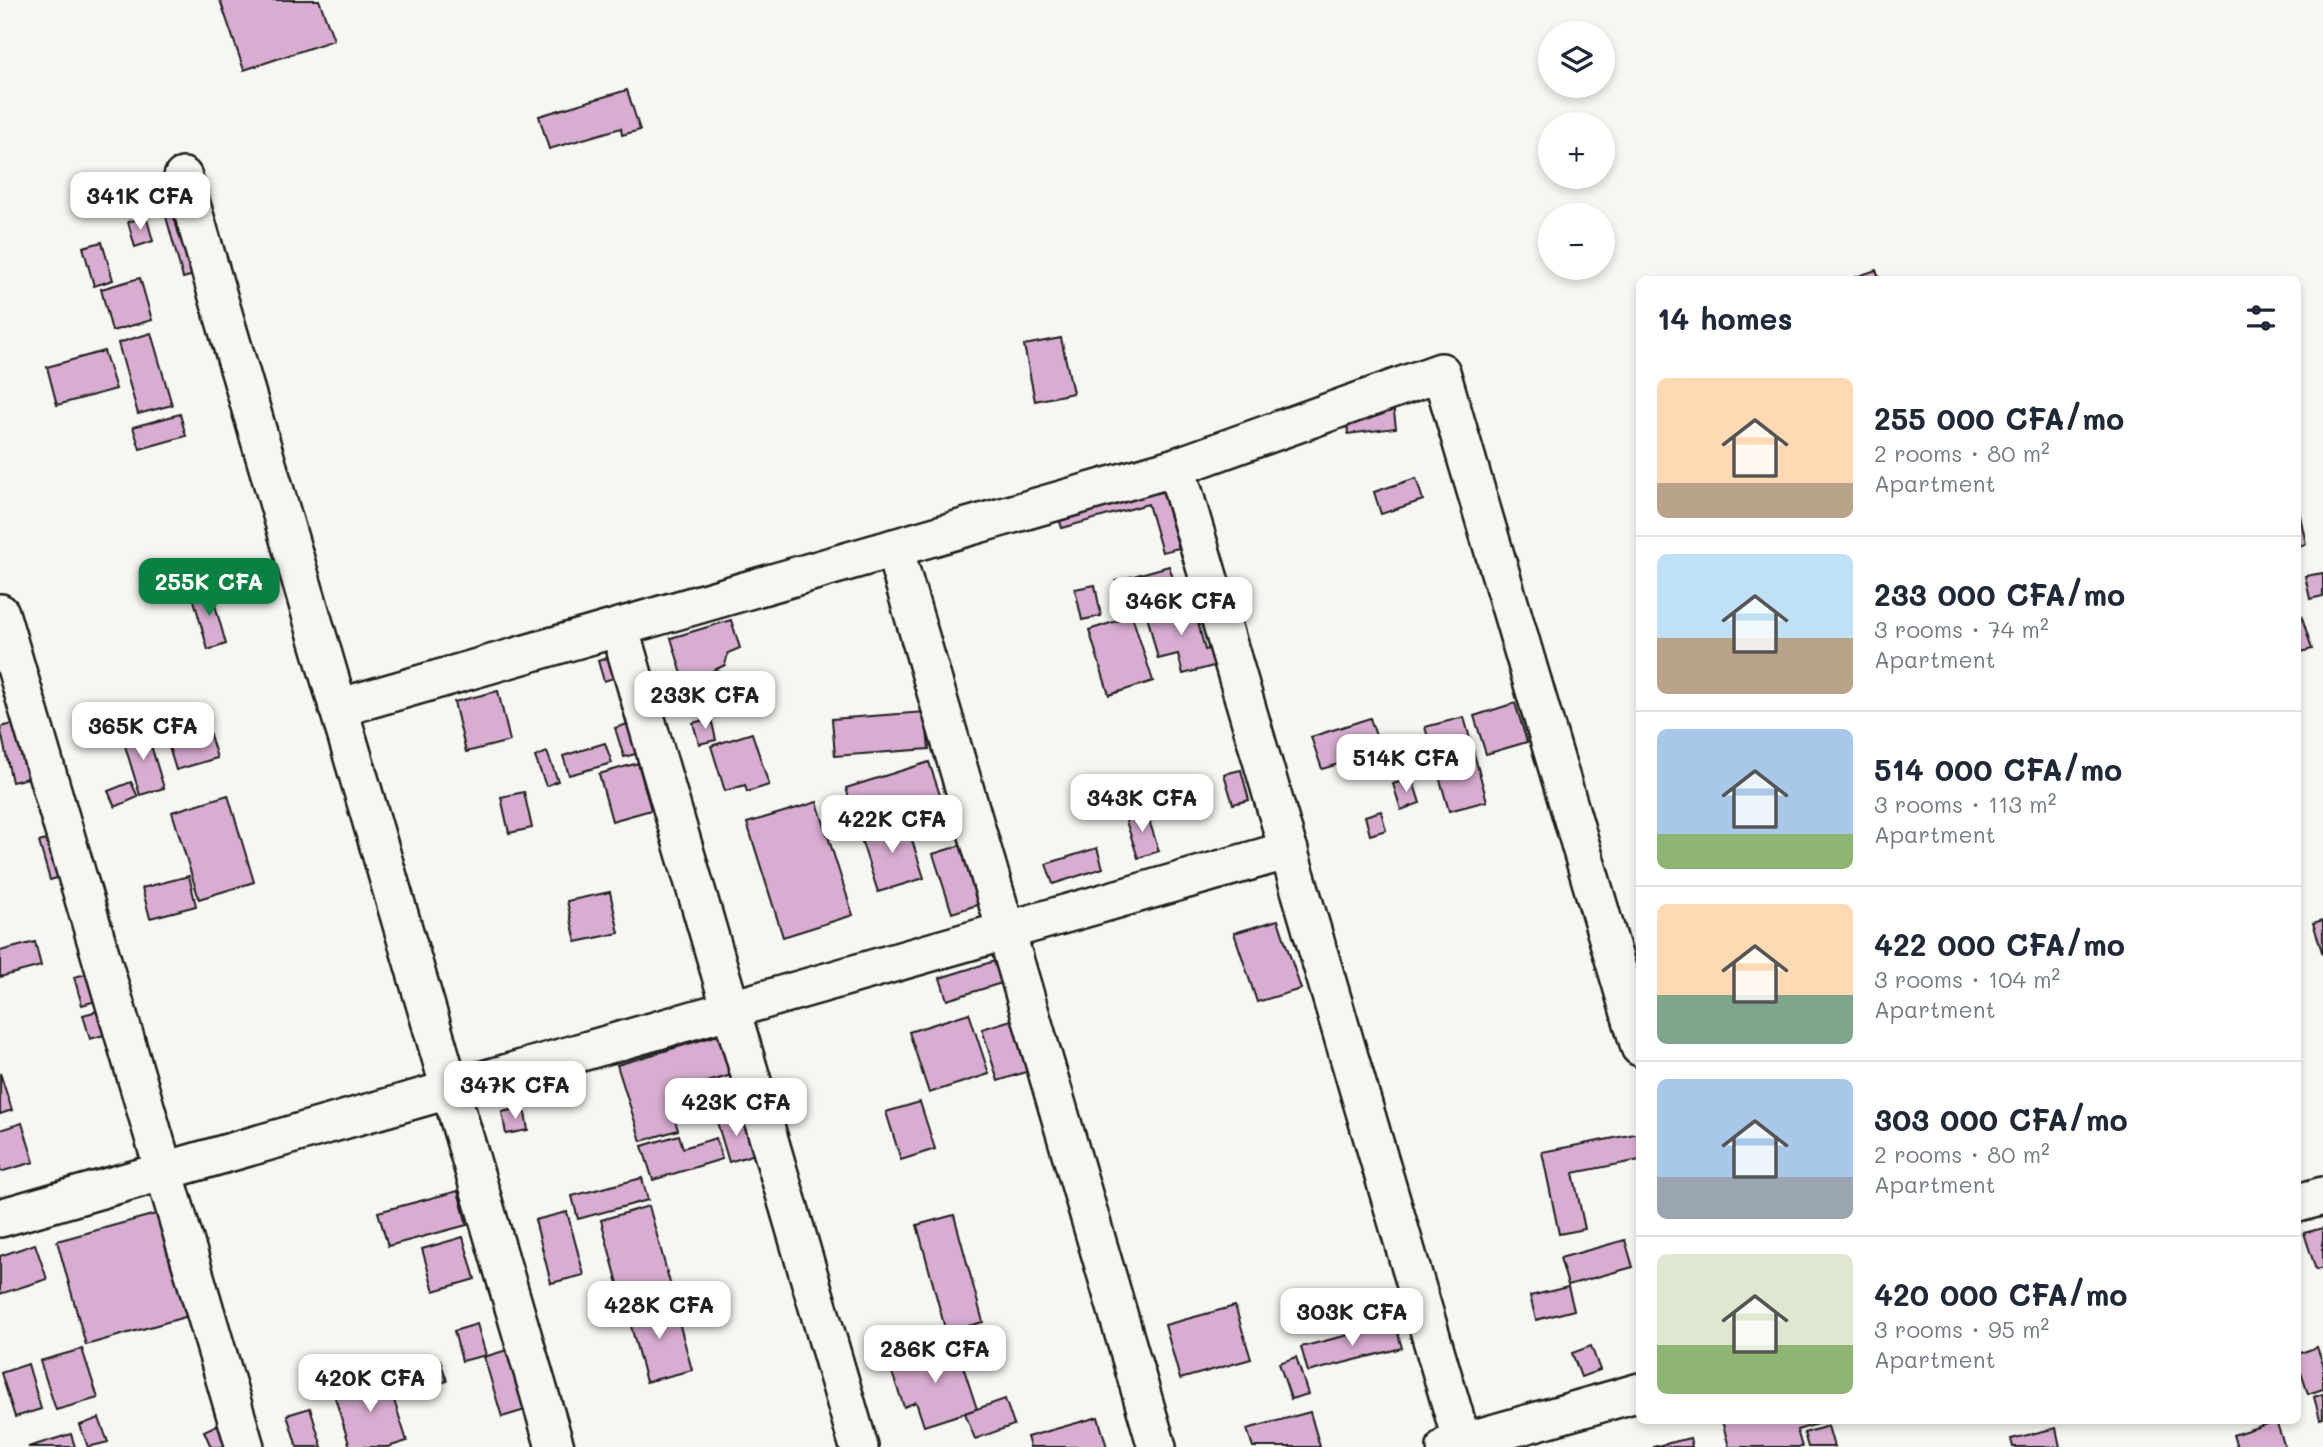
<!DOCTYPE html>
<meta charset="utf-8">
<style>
body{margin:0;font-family:Mali,sans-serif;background:#f2f2f3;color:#1f2937;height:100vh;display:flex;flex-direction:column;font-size:26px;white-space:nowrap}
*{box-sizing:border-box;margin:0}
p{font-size:23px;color:#747a83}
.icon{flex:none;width:38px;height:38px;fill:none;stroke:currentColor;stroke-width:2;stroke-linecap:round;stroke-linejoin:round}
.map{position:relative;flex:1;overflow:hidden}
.sheet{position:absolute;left:1636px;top:276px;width:665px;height:1148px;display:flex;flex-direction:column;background:#fff;border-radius:10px;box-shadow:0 4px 10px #0003}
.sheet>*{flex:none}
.fabs{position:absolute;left:1538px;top:21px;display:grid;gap:14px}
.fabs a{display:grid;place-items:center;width:77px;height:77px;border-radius:50%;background:#fff;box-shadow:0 4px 10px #0003;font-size:35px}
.price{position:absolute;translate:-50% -60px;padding:0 16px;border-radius:14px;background:#fff;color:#222;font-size:23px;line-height:46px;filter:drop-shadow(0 2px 4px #0008)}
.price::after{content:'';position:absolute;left:50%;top:42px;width:21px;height:16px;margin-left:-10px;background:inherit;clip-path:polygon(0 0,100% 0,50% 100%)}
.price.current{background:#0b8043;color:#fff}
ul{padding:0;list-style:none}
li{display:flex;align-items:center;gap:21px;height:175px;padding:0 21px}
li+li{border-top:2px solid #e0e1e3}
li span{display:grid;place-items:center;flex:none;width:196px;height:140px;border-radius:10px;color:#555}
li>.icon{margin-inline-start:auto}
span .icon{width:84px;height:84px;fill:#fffc;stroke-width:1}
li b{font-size:30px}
h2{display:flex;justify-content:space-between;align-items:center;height:84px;padding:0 21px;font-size:30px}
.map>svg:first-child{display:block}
.building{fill:#d8add1;stroke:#1c1c1c;stroke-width:2}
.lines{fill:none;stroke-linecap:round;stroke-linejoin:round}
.minor-casing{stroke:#1c1c1c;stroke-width:42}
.minor{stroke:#f6f6f2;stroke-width:37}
</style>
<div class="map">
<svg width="2323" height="1447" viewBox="0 0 2323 1447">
<rect width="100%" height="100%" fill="#f6f6f2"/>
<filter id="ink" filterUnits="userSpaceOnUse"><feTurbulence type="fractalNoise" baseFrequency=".0143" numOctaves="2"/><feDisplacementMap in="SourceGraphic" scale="14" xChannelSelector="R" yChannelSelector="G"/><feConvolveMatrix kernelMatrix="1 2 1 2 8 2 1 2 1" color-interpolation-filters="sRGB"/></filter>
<g filter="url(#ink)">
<g class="building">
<polygon points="220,0 319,0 334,40 244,70"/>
<polygon points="627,90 640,130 622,135 621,128 549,149 539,116"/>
<polygon points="189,207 208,271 183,278 165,213"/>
<polygon points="146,216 153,241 135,247 128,222"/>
<polygon points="102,242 113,280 94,286 83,247"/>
<polygon points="1876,270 1880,280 1847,280"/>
<polygon points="140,278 152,320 112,331 101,289"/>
<polygon points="151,333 172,405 138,414 118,343"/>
<polygon points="1061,338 1073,393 1035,401 1024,345"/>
<polygon points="104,351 116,389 57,405 47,367"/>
<polygon points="1393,404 1396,428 1348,434 1346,410"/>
<polygon points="180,414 186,436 140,449 133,427"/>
<polygon points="1158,476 1179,548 1162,552 1148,504 1062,528 1055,505"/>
<polygon points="1416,478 1423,500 1381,514 1374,492"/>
<polygon points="2298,506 2306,544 2298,546"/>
<polygon points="1169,566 1175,584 1120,599 1116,581"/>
<polygon points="2323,573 2323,596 2310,599 2305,576"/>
<polygon points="1095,585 1101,616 1082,620 1075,589"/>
<polygon points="210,587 226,644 208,650 192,593"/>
<polygon points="1192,599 1205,650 1216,647 1221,664 1183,674 1178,654 1158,659 1146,611"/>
<polygon points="1132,616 1153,681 1109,695 1089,630"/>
<polygon points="2302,617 2312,649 2298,653 2298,618"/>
<polygon points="731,620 740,648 728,653 725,665 685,684 671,638"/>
<polygon points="616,655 623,675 604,681 598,661"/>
<polygon points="498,691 510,741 466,752 454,702"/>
<polygon points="1515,703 1527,742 1486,754 1474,716"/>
<polygon points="202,708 217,758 176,770 161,721"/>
<polygon points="925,712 929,749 835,756 832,719"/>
<polygon points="1464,717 1487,801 1449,811 1425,727"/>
<polygon points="711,718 716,740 699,744 693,723"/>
<polygon points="1370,718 1381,751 1322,769 1311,737"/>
<polygon points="27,721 40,775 12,782 0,727"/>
<polygon points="634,722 643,752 624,757 615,728"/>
<polygon points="146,729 164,788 140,795 122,736"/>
<polygon points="752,733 769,785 747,792 745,785 725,791 711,746"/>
<polygon points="605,743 612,763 569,775 563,756"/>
<polygon points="547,752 558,781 546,786 535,757"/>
<polygon points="929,762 940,795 856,822 846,788"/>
<polygon points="638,763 651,810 612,821 599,774"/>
<polygon points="1241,770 1249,800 1233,804 1224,774"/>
<polygon points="1412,778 1420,803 1401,810 1393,784"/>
<polygon points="131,782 138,797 115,807 108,791"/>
<polygon points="524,792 532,828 509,833 501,797"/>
<polygon points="228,795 254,882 199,899 172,812"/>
<polygon points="947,796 953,815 927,824 921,805"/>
<polygon points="817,802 853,915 783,937 747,823"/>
<polygon points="1146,811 1159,851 1138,858 1125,818"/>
<polygon points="1381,811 1386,830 1370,835 1365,816"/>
<polygon points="905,818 924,878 878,892 859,833"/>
<polygon points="60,836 71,874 50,880 39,842"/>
<polygon points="968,843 986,902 952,913 933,854"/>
<polygon points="1097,848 1103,868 1053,884 1046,864"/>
<polygon points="189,876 196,906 150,918 142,888"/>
<polygon points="610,892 619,933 576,942 567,901"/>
<polygon points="1278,920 1301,989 1257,1002 1234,933"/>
<polygon points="2323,920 2323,955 2313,923"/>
<polygon points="35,942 41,966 0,977 0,951"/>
<polygon points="1001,959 1008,981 947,1000 940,978"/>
<polygon points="95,972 103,999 82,1005 74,977"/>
<polygon points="101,1010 107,1034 90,1039 83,1015"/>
<polygon points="969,1013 989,1074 929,1093 909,1032"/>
<polygon points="1021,1017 1038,1068 998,1081 982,1029"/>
<polygon points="722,1034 735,1074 667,1094 678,1130 641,1141 617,1065"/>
<polygon points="0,1073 12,1110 0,1114"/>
<polygon points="732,1083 741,1110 718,1117 709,1089"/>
<polygon points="920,1102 935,1149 901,1160 886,1112"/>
<polygon points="524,1107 528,1130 506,1134 502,1112"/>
<polygon points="743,1114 755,1154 729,1162 717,1122"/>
<polygon points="22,1123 34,1162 0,1172 0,1130"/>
<polygon points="1640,1133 1640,1160 1573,1173 1585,1229 1559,1234 1542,1152"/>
<polygon points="679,1135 683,1148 716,1138 722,1159 653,1180 642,1146"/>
<polygon points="642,1178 648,1200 578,1219 572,1196"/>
<polygon points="458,1191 467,1225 388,1246 378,1212"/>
<polygon points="649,1206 673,1294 624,1306 601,1220"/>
<polygon points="163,1212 192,1315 86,1345 57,1241"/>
<polygon points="567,1212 584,1275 551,1283 535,1220"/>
<polygon points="954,1215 983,1322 946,1332 917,1225"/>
<polygon points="2323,1228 2323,1268 2316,1270 2304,1233"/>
<polygon points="463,1237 475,1279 434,1291 422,1249"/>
<polygon points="1625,1240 1633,1267 1568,1285 1560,1258"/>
<polygon points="35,1244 47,1279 0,1294 0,1256"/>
<polygon points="1568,1287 1574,1310 1536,1320 1530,1296"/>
<polygon points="673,1300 692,1370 646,1382 627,1311"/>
<polygon points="1235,1306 1251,1359 1180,1379 1165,1325"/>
<polygon points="1395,1323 1402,1348 1308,1372 1301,1347"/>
<polygon points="477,1324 486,1355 462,1361 454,1331"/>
<polygon points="956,1345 977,1409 924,1426 916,1402 904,1407 890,1367"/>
<polygon points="1591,1346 1600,1370 1581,1377 1572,1353"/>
<polygon points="2317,1347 2323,1364 2323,1389 2308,1394 2298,1363 2298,1354"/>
<polygon points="82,1349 98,1398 56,1410 40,1361"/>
<polygon points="507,1350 525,1410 502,1417 484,1357"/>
<polygon points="1296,1357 1308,1394 1291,1399 1279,1363"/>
<polygon points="440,1360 447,1381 404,1394 397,1373"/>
<polygon points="28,1364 41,1409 15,1417 1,1373"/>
<polygon points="386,1375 407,1441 388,1447 350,1447 333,1391"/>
<polygon points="2323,1394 2323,1418 2320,1419 2314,1397"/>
<polygon points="1005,1399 1014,1425 975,1439 965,1413"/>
<polygon points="310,1408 322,1447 297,1447 287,1415"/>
<polygon points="1310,1412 1320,1447 1253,1447 1247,1429"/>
<polygon points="1098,1417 1107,1447 1030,1447 1027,1437"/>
<polygon points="99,1418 108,1442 88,1447 80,1425"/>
<polygon points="1722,1421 1823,1421 1824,1422 1797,1430 1802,1447 1729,1447"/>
<polygon points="2276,1421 2285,1447 2237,1447 2233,1435"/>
<polygon points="221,1423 230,1443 221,1447 211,1447 204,1431"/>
<polygon points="1828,1426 1834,1447 1808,1447 1804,1433"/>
<polygon points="2056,1428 2060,1447 2013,1447 2011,1439"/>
<polygon points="71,1434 75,1447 28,1447"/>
<polygon points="1690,1438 1692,1447 1653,1447"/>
</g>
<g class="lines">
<g class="minor-casing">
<g id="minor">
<polyline points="183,177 555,1447"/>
<polyline points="1176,467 1462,1442"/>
<polyline points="894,548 1157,1447"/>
<polyline points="0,613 245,1447"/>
<polyline points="619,627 859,1447"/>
<polyline points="338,708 1176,467 1441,372 1640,1047"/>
<polyline points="2298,1203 2323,1196"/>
<polyline points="0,1218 1289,850"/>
<polyline points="1446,1447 1640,1392"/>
</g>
</g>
<use href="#minor" class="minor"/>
</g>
</g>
</svg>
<div class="fabs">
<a><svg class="icon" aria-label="layers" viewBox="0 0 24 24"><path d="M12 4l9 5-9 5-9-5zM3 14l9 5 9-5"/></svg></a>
<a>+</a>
<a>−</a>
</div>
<b class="price" style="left:140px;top:232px">341K CFA</b>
<b class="price current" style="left:209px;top:618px">255K CFA</b>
<b class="price" style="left:1181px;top:637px">346K CFA</b>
<b class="price" style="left:705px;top:731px">233K CFA</b>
<b class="price" style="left:143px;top:762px">365K CFA</b>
<b class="price" style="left:1406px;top:794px">514K CFA</b>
<b class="price" style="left:1142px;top:834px">343K CFA</b>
<b class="price" style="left:892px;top:855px">422K CFA</b>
<b class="price" style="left:515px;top:1121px">347K CFA</b>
<b class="price" style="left:736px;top:1138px">423K CFA</b>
<b class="price" style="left:659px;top:1341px">428K CFA</b>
<b class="price" style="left:1352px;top:1348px">303K CFA</b>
<b class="price" style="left:935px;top:1385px">286K CFA</b>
<b class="price" style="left:370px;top:1414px">420K CFA</b>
<section class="sheet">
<h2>14 homes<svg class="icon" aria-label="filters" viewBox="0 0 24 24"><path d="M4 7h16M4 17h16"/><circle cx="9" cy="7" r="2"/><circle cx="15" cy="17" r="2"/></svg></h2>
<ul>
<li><span style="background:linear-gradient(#ffd9b3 75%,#b9a48a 0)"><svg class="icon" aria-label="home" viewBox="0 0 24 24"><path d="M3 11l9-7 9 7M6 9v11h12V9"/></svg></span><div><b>255 000 CFA/mo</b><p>2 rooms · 80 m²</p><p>Apartment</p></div></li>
<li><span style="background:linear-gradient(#bfe0f5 60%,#b9a48a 0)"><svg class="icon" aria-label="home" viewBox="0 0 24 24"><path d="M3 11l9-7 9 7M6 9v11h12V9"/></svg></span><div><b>233 000 CFA/mo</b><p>3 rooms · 74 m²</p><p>Apartment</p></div></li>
<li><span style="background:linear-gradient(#a9c7e8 75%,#8fb573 0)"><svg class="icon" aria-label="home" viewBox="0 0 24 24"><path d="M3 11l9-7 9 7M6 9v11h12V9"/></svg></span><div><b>514 000 CFA/mo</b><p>3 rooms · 113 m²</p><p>Apartment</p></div></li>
<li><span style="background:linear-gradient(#ffd9b3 65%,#7fa58c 0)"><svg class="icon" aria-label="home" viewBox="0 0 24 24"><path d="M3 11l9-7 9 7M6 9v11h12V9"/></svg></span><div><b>422 000 CFA/mo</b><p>3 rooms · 104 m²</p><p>Apartment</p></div></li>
<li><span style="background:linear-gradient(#a9c7e8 70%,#9aa5b1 0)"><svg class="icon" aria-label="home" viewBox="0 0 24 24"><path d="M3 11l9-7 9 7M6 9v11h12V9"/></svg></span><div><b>303 000 CFA/mo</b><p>2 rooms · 80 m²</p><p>Apartment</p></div></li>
<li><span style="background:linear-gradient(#dfe7d0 65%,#8fb573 0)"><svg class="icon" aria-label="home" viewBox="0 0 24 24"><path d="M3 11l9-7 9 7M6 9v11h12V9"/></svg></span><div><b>420 000 CFA/mo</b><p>3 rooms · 95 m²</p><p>Apartment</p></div></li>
</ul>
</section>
</div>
